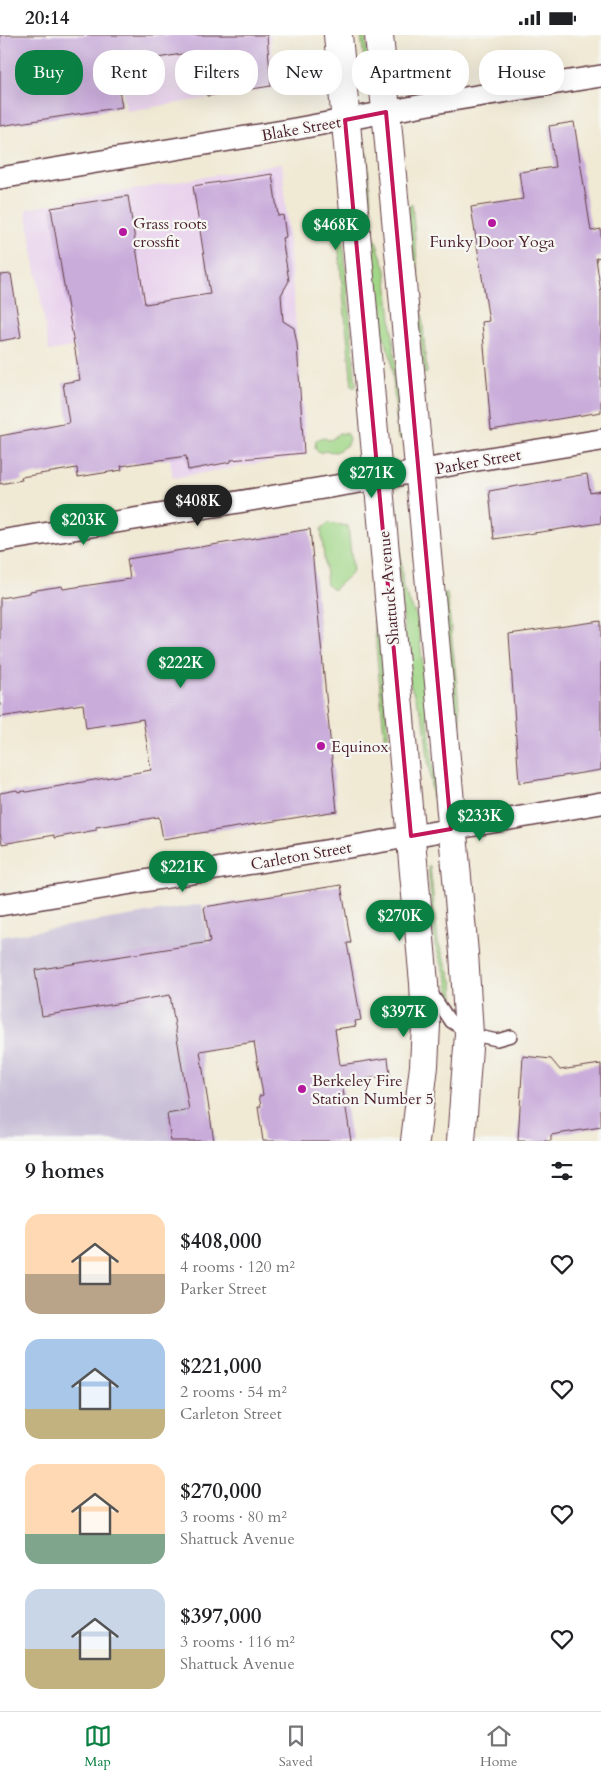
<!DOCTYPE html>
<meta charset="utf-8">
<style>
body{margin:0;font-family:Cardo,serif;background:#f6f6f6;color:#202124;height:100vh;display:flex;flex-direction:column;font-size:19px;white-space:nowrap}
*{box-sizing:border-box;margin:0}
p{font-size:16px;color:#757577}
.icon{flex:none;width:28px;height:28px;fill:none;stroke:currentColor;stroke-width:2;stroke-linecap:round;stroke-linejoin:round}
.map{position:relative;height:1106px;overflow:hidden}
.side{display:flex;flex-direction:column;background:#fff;flex:1}
.side>*{flex:none}
.top-card{position:absolute;left:15px;top:15px;width:571px;height:45px;display:flex;gap:10px}
.price{position:absolute;translate:-50% -42px;padding:0 11px;border-radius:18px;background:#0b8043;color:#fff;font-size:16px;line-height:32px;filter:drop-shadow(0 1px 2px #0008)}
.price::after{content:'';position:absolute;left:50%;top:30px;width:15px;height:11px;margin-left:-8px;background:inherit;clip-path:polygon(0 0,100% 0,50% 100%)}
.price.current{background:#222;color:#fff}
ul{padding:0;list-style:none}
li{display:flex;align-items:center;gap:15px;height:125px;padding:0 25px}
li span{display:grid;place-items:center;flex:none;width:140px;height:100px;border-radius:15px;color:#555}
li>.icon{margin-inline-start:auto}
span .icon{width:60px;height:60px;fill:#fffc;stroke-width:1}
li b{font-size:21px}
h2{display:flex;justify-content:space-between;align-items:center;height:60px;padding:0 25px;font-size:21px}
.chip{padding:0 18px;border-radius:20px;background:#fff;box-shadow:0 5px 20px #0002;font-size:18px;line-height:45px}
.chip.current{background:#0b8043;color:#fff}
.status{display:flex;justify-content:space-between;align-items:center;height:35px;padding:0 25px;background:#fff;direction:ltr}
.status svg{height:14px;fill:currentColor}
.menu{display:flex;justify-content:space-around;align-items:center;height:70px;border-top:1px solid #e0e0e0;background:#fff;font-size:14px;color:#757577}
.menu a{display:grid;justify-items:center;gap:2px}
.menu .current{color:#0b8043}
.map>svg:first-child{display:block}
.built{fill:#e9d2ed}
.industrial{fill:#c9bfd7}
.green{fill:#a1d788;stroke:#767b5a}
.building{fill:#c9acda}
.lines{fill:none;stroke-linecap:round;stroke-linejoin:round}
.lane-casing{stroke:#633d44;stroke-width:14}
.street-casing{stroke:#633d44;stroke-width:24}
.secondary-casing{stroke:#633d44;stroke-width:30}
.lane{stroke:#fff;stroke-width:11}
.street{stroke:#fff;stroke-width:21}
.secondary{stroke:#fff;stroke-width:28}
.marked{fill:none;stroke:#c2185b;stroke-width:4;stroke-linejoin:round}
.poi-dot{fill:#b5179e;stroke:#f6f6f2;stroke-width:2}
.labels{text-anchor:middle;stroke-width:4.5;stroke-linejoin:round;paint-order:stroke}
.street-label{font-size:16px;fill:#4a1f2b;stroke:#f6f6f2}
.poi-label{font-size:16px;fill:#4a1f2b;stroke:#f6f6f2;text-anchor:start}
</style>
<div class="status"><b>20:14</b><svg viewBox="0 0 49 12"><path d="M0 12V9h3v3zM5 12V6h3v6zM10 12V3h3v9zM15 12V0h3v12zM26 1h20v11H26zM47 4h2v5h-2z"/></svg></div>
<div class="map">
<svg width="601" height="1106" viewBox="0 0 601 1106">
<rect width="100%" height="100%" fill="#f6f6f2"/>
<filter id="ink" filterUnits="userSpaceOnUse"><feTurbulence type="fractalNoise" baseFrequency=".02" numOctaves="2"/><feDisplacementMap in="SourceGraphic" scale="10" xChannelSelector="R" yChannelSelector="G"/><feConvolveMatrix kernelMatrix="1 2 1 2 8 2 1 2 1" color-interpolation-filters="sRGB"/></filter>
<filter id="wash" filterUnits="userSpaceOnUse"><feTurbulence type="fractalNoise" baseFrequency=".0096" numOctaves="4" result="noise"/><feDisplacementMap in="SourceGraphic" scale="20" xChannelSelector="R" yChannelSelector="G"/><feGaussianBlur stdDeviation="1.12" result="paint"/><feColorMatrix in="noise" values="0 0 0 0 0 0 0 0 0 0 0 0 0 0 0 0 0 1.4 0 .05"/><feComposite in="paint" operator="in"/></filter>
<g filter="url(#wash)">
<rect width="100%" height="100%" fill="#f0e9d4"/>
<g class="built">
<polygon points="115,0 270,0 275,53 126,76"/>
<polygon points="282,128 307,420 173,443 151,298 49,316 26,174"/>
</g>
<polygon class="industrial" points="202,869 226,1012 201,1016 215,1106 0,1106 0,902"/>
<g class="green">
<polygon points="361,0 365,0 370,41 366,41"/>
<polygon points="367,118 373,198 386,235 403,403 398,403 391,322 378,286 362,119"/>
<polygon points="412,169 427,338 424,339 408,172"/>
<polygon points="341,181 356,352 352,352 336,187"/>
<path d="M339,398L347,399L349,404L347,410L336,417L325,416L319,418L315,414L316,405L323,402C331,408 333,403 339,398Z"/>
<polygon points="397,473 403,553 418,585 436,762 432,762 424,685 410,649 392,474"/>
<polygon points="328,488 348,491 353,537 333,555 327,550 321,494"/>
<polygon points="443,558 447,558 461,690 457,696"/>
<polygon points="378,580 389,710 385,711 374,586"/>
<polygon points="428,831 430,831 438,907 453,948 455,976 451,972 448,946 435,910"/>
</g>
<g id="blocks">
<g class="building">
<polygon points="0,0 267,0 271,51 207,61 200,16 115,30 122,72 0,91"/>
<polygon points="574,87 591,196 601,194 601,222 596,223 601,258 601,377 491,395 482,287 489,286 471,172 523,164 519,137 555,132 549,91"/>
<polygon points="272,139 278,181 283,180 286,202 282,203 289,246 281,260 283,286 294,293 297,309 304,418 231,425 231,427 188,435 186,421 121,431 122,435 78,442 77,433 21,442 22,445 0,449 0,401 69,388 63,348 80,345 51,173 128,161 145,269 210,259 193,151"/>
<polygon points="11,239 21,302 0,306 0,240"/>
<polygon points="587,439 590,458 601,456 601,488 494,504 489,456"/>
<polygon points="310,494 337,776 163,804 159,782 96,792 96,795 54,803 54,800 2,809 0,798 0,758 17,755 18,757 25,756 26,757 151,735 143,684 86,693 83,669 0,682 0,563 30,558 30,556 62,551 63,554 130,544 127,524"/>
<polygon points="601,586 601,735 519,748 509,599"/>
<polygon points="341,850 351,908 347,908 361,985 355,986 356,991 335,994 340,1030 388,1023 390,1040 342,1048 351,1106 263,1106 258,1072 261,1071 259,1061 263,1060 254,1007 200,1016 214,1106 171,1106 167,1079 189,1075 170,960 42,981 35,935 210,907 204,872"/>
<polygon points="523,1021 551,1024 560,1035 601,1029 601,1092 551,1100 551,1106 518,1106"/>
</g>
</g>
</g>
<g filter="url(#ink)">
<use href="#blocks" fill-opacity="0" stroke="#633d44" stroke-width="1"/>
<g class="lines">
<g class="lane-casing">
<polyline id="lane" points="431,957 451,987 469,999 497,1005 511,1001"/>
</g>
<g class="street-casing">
<g id="street">
<polyline points="0,143 295,94 440,67 601,41"/>
<polyline points="0,506 378,444 471,426 601,405"/>
<polyline points="0,870 361,810 601,768"/>
</g>
</g>
<g class="secondary-casing">
<g id="secondary">
<polyline points="338,0 424,948 426,990 424,1031 415,1106"/>
<polyline points="379,0 464,918 469,999 461,1106"/>
</g>
</g>
<use href="#lane" class="lane"/>
<use href="#street" class="street"/>
<use href="#secondary" class="secondary"/>
</g>
</g>
<path class="marked" d="M386,77L451,794L411,801L345,85Z"/>
<g class="poi-dot">
<circle cx="492" cy="188" r="5"/>
<circle cx="123" cy="197" r="5"/>
<circle cx="321" cy="711" r="5"/>
<circle cx="302" cy="1054" r="5"/>
</g>
<g class="labels">
<g class="street-label">
<text transform="translate(301 93) rotate(-10)" y="6">Blake Street</text>
<text transform="translate(478 426) rotate(-10)" y="6">Parker Street</text>
<text transform="translate(388 553) rotate(-95)" y="6">Shattuck Avenue</text>
<text transform="translate(301 820) rotate(-10)" y="6">Carleton Street</text>
</g>
<g class="poi-label">
<text x="133" y="194">Grass roots<tspan x="133" dy="18">crossfit</tspan></text>
<text x="492" y="212" text-anchor="middle">Funky Door Yoga</text>
<text x="331" y="717">Equinox</text>
<text x="312" y="1051">Berkeley Fire<tspan x="312" dy="18">Station Number 5</tspan></text>
</g>
</g>
</svg>
<b class="price" style="left:336px;top:216px">$468K</b>
<b class="price" style="left:372px;top:464px">$271K</b>
<b class="price current" style="left:198px;top:492px">$408K</b>
<b class="price" style="left:84px;top:511px">$203K</b>
<b class="price" style="left:181px;top:654px">$222K</b>
<b class="price" style="left:480px;top:807px">$233K</b>
<b class="price" style="left:183px;top:858px">$221K</b>
<b class="price" style="left:400px;top:907px">$270K</b>
<b class="price" style="left:404px;top:1003px">$397K</b>
<div class="top-card">
<a class="chip current">Buy</a>
<a class="chip">Rent</a>
<a class="chip">Filters</a>
<a class="chip">New</a>
<a class="chip">Apartment</a>
<a class="chip">House</a>
</div>
</div>
<section class="side">
<h2>9 homes<svg class="icon" aria-label="filters" viewBox="0 0 24 24"><path d="M4 7h16M4 17h16"/><circle cx="9" cy="7" r="2"/><circle cx="15" cy="17" r="2"/></svg></h2>
<ul>
<li><span style="background:linear-gradient(#ffd9b3 60%,#b9a48a 0)"><svg class="icon" aria-label="home" viewBox="0 0 24 24"><path d="M3 11l9-7 9 7M6 9v11h12V9"/></svg></span><div><b>$408,000</b><p>4 rooms · 120 m²</p><p>Parker Street</p></div><svg class="icon" aria-label="heart" viewBox="0 0 24 24"><path d="M12 20l-8-8c-3-5 5-10 8-4 3-6 11-1 8 4z"/></svg></li>
<li><span style="background:linear-gradient(#a9c7e8 70%,#c2b280 0)"><svg class="icon" aria-label="home" viewBox="0 0 24 24"><path d="M3 11l9-7 9 7M6 9v11h12V9"/></svg></span><div><b>$221,000</b><p>2 rooms · 54 m²</p><p>Carleton Street</p></div><svg class="icon" aria-label="heart" viewBox="0 0 24 24"><path d="M12 20l-8-8c-3-5 5-10 8-4 3-6 11-1 8 4z"/></svg></li>
<li><span style="background:linear-gradient(#ffd9b3 70%,#7fa58c 0)"><svg class="icon" aria-label="home" viewBox="0 0 24 24"><path d="M3 11l9-7 9 7M6 9v11h12V9"/></svg></span><div><b>$270,000</b><p>3 rooms · 80 m²</p><p>Shattuck Avenue</p></div><svg class="icon" aria-label="heart" viewBox="0 0 24 24"><path d="M12 20l-8-8c-3-5 5-10 8-4 3-6 11-1 8 4z"/></svg></li>
<li><span style="background:linear-gradient(#c9d6e8 60%,#c2b280 0)"><svg class="icon" aria-label="home" viewBox="0 0 24 24"><path d="M3 11l9-7 9 7M6 9v11h12V9"/></svg></span><div><b>$397,000</b><p>3 rooms · 116 m²</p><p>Shattuck Avenue</p></div><svg class="icon" aria-label="heart" viewBox="0 0 24 24"><path d="M12 20l-8-8c-3-5 5-10 8-4 3-6 11-1 8 4z"/></svg></li>
</ul>
</section>
<nav class="menu">
<a class="current"><svg class="icon" aria-label="map" viewBox="0 0 24 24"><path d="M3 6l6-2 6 2 6-2v14l-6 2-6-2-6 2zM9 4v14M15 6v14"/></svg>Map</a>
<a><svg class="icon" aria-label="saved" viewBox="0 0 24 24"><path d="M7 4h10v16l-5-4-5 4z"/></svg>Saved</a>
<a><svg class="icon" aria-label="home" viewBox="0 0 24 24"><path d="M3 11l9-7 9 7M6 9v11h12V9"/></svg>Home</a>
</nav>
